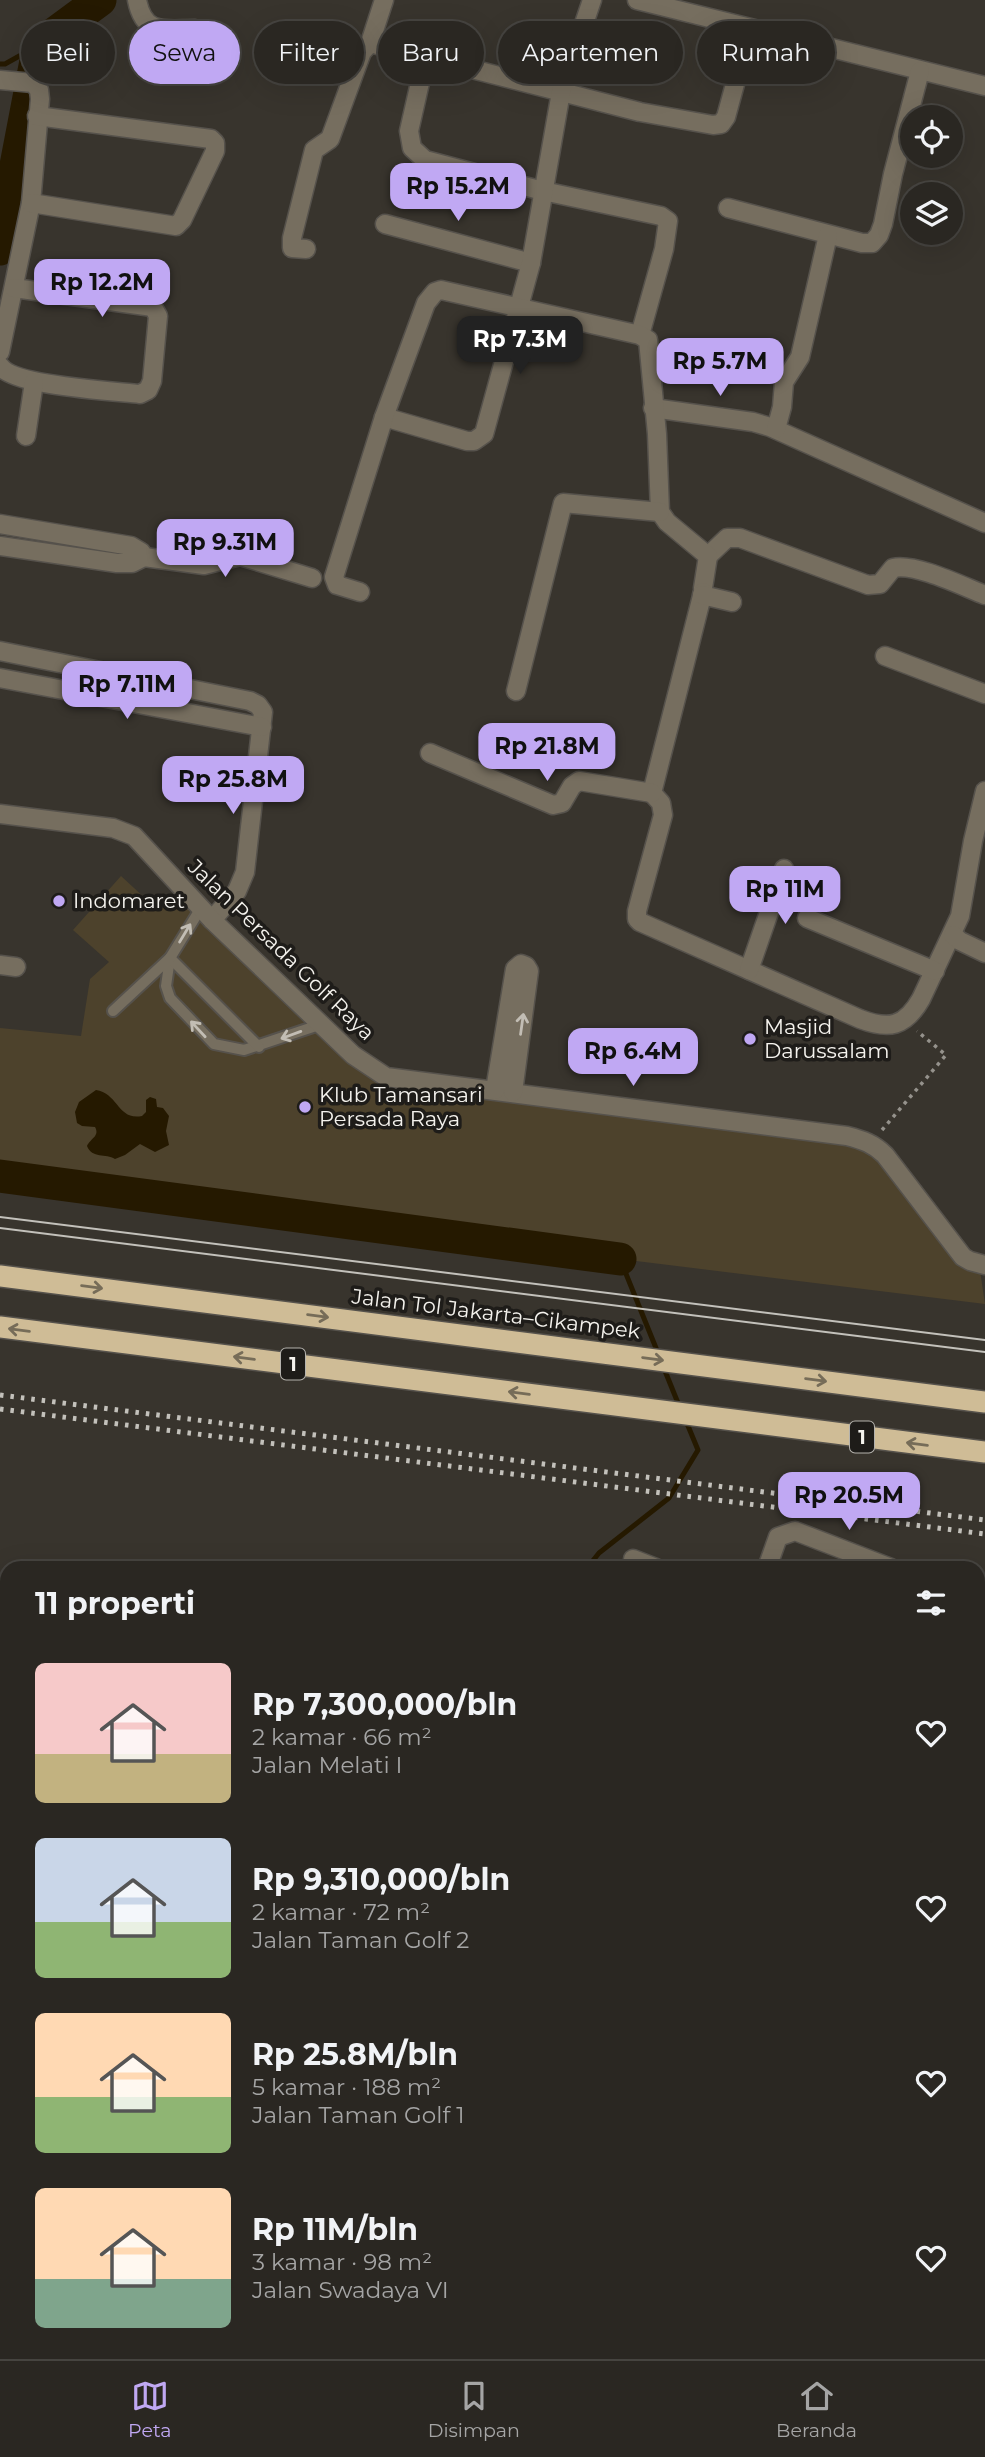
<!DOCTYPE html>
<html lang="id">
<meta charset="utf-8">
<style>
body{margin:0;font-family:Montserrat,sans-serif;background:#322f2a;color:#f1f3f6;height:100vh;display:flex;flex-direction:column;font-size:26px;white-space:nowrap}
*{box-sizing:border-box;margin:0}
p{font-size:23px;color:#a5a5a5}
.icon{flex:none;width:38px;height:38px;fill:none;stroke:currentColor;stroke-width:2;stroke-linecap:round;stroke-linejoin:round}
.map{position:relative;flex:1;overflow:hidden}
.side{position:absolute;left:0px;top:1561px;width:985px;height:798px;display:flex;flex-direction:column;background:#2a2722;border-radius:21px 21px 0 0;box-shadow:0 7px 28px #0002,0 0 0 2px #464440}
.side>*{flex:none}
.banner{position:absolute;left:21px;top:21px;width:943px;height:63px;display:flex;gap:14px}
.fabs{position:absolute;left:900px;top:105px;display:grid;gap:14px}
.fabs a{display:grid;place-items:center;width:63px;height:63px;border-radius:50%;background:#2a2722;box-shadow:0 7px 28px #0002,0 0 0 2px #464440;font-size:35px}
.price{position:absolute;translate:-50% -60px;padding:0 16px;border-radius:14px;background:#c0a8f3;color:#111;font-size:23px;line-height:46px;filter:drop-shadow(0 2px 4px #0008)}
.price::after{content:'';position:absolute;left:50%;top:42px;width:21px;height:16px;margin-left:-10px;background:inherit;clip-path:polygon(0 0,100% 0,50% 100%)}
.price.active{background:#222;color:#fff}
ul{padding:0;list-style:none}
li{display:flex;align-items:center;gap:21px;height:175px;padding:0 35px}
li span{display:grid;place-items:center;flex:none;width:196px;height:140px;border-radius:10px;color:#555}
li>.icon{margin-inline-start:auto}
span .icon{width:84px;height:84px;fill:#fffc;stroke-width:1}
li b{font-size:30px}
h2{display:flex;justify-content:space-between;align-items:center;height:84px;padding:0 35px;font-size:30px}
.chip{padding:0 24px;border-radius:32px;background:#2a2722;box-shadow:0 7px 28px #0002,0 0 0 2px #464440;font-size:24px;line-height:63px}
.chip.active{background:#c0a8f3;color:#111}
.dock{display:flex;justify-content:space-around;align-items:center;height:98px;border-top:2px solid #464440;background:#2a2722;font-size:19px;color:#a5a5a5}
.dock a{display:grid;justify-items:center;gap:4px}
.dock .active{color:#c0a8f3}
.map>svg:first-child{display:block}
.green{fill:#4d422c}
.water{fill:#251900}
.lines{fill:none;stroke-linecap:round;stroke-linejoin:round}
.stream{stroke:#251900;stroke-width:5}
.river{stroke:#251900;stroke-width:33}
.service-casing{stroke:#56524c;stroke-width:14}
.minor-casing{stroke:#56524c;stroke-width:21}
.tertiary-casing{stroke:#56524c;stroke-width:21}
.motorway-casing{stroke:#56524c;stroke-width:24}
.path{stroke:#95928c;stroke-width:3.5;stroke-dasharray:3.5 5;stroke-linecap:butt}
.service{stroke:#766e5f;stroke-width:10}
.minor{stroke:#766e5f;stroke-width:18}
.tertiary{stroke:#766e5f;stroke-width:18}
.motorway{stroke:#cfbc96;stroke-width:21}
.tram{stroke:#c3c1bb;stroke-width:2}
.rail{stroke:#c3c1bb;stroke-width:5;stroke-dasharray:3.5 7;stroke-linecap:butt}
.oneway{stroke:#c2bdb4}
.oneway2{stroke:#766c58}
.poi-dot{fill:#c0a8f3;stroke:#1e1c19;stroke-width:2.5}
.labels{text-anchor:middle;stroke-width:7;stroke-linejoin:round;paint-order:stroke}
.shield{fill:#1e1c19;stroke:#b4b2ad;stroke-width:2}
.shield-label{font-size:19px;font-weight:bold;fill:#f4f2ed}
.poi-label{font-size:21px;fill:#f4f2ed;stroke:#1e1c19;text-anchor:start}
.street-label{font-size:21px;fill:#f4f2ed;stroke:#1e1c19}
</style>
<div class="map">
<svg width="985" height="2359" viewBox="0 0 985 2359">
<rect width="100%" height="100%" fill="#38342d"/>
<polygon class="green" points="121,876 159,911 185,885 323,1022 373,1079 847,1136 871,1144 979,1264 985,1304 620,1259 0,1176 0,1028 81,1036 90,979 109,962 73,930"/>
<path class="water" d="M96,1090C118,1093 118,1121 142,1116L146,1112V1100L150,1097L156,1099L157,1107L163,1108L169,1116L166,1131L169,1145L155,1152L140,1144L125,1155L115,1159C106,1153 92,1159 87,1146C91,1138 100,1136 95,1127L82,1126L77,1123L75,1112L79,1102Z"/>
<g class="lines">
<g class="stream">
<polyline points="0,64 5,64 39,45"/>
<polyline points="620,1259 658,1353"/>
<polyline points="663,1366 680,1408"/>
<polyline points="587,1568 599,1553 669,1498 698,1450 686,1421"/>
<polyline points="978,2220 985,2218"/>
</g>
<g class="river">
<polyline points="0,249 39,45 100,0"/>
<polyline points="0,1176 620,1259"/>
</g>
<g class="service-casing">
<g id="service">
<polyline points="170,958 166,986 170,998 214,1044 244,1050 322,1024"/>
<polyline points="170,958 259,1047"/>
<polyline points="113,1011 170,958 201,908"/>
</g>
</g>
<g class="minor-casing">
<g id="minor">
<path d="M137,0C144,36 165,29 195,29"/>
<polyline points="637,0 985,86"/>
<polyline points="370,43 640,112 713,125 721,124 726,117 735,84"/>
<polyline points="426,56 409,131 412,148 425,160 543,191 661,216 668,221 664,249 640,335"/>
<polyline points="0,80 33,83 39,90 40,99 31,203 0,352"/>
<polyline points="31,203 176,226 182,220 215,151 215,143 211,139 37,116"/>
<polyline points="728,208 862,243 872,243 879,235 883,224 893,174 920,71"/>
<polyline points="385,224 531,263"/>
<polyline points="306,249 292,248 292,238 314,150 330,139 362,52 370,43 384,0"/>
<path d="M0,366C13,386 113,391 140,394L148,390L152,381L158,316L153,307L14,288"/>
<polyline points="653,408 753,422 770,427 985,523"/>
<polyline points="384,417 467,441 474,441 484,434 531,263 561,92 592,0"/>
<polyline points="776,429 782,407 784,382 800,357 828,235"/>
<polyline points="26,436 34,382"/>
<polyline points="0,524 131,546 141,552 144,557"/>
<polyline points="0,546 117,563 132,563 144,557 204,565 240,556 312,578"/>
<path d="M708,556L727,538H740L868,585L880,584L893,568C916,563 962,586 985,595"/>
<polyline points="360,592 337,585 334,577 384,417 426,303 435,292 441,290 640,335 648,340 657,434 660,512 667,522 708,556 703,588"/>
<path d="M703,592L652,793L661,803L663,815L637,911V919L640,922L860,1019C889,1030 905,1027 921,999L960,916L973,841L985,791"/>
<polyline points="702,595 732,602"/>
<polyline points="0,651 250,701 258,705 263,712 245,872 237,891 212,920"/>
<polyline points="885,656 985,694"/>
<polyline points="0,678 262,727"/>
<polyline points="516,691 563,503 660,512"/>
<polyline points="430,753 553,805 562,803 572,786 579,781 652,793"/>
<path d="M0,814L113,828L134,836L212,920L353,1055L386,1077L847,1136C863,1140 874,1144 885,1155L963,1257L970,1261L985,1265"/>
<polyline points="807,918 935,971"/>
<polyline points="953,935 960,941 985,953"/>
<polyline points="0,965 16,967"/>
<polyline points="749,970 784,869"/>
<polyline points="495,1090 515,969 521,964 526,966 529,971 513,1092"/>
<polyline points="633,1559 656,1568"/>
<polyline points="767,1568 778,1537 795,1531 891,1568"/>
<polyline points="978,1598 985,1600"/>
<polyline points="978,1877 985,1878"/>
<polyline points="7,1911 3,1917 7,1941"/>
<polyline points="0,2010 7,2008"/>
<polyline points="978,2013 985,2012"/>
<polyline points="978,2231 985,2229"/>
<polyline points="978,2274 985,2306"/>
<polyline points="108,2352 110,2359"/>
<polyline points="206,2352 208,2359"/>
<polyline points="305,2352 307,2359"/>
<polyline points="608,2352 610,2359"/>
<polyline points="709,2352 710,2359"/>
<polyline points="799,2352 801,2359"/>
<polyline points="898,2352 900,2359"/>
<polyline points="415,2359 448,2352"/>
</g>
</g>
<g class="tertiary-casing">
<polyline id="tertiary" points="0,2318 7,2349"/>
</g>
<g class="motorway-casing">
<g id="motorway">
<polyline points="0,1276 985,1402"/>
<polyline points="0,1327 985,1452"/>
</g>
</g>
<polyline class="path" points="882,1130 946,1055 917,1031"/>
<use href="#service" class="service"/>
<use href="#minor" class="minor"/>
<use href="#tertiary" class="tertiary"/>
<use href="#motorway" class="motorway"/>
<g class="tram">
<polyline points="0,1217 985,1340"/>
<polyline points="0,1228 985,1352"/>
</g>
<g class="rail">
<polyline points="0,1395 985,1520"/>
<polyline points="0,1409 985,1534"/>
</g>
</g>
<defs><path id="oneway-shaft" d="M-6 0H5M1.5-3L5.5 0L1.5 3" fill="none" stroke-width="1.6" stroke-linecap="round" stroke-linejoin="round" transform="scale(1.75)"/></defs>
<g class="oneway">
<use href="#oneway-shaft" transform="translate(185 933) rotate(-59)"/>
<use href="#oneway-shaft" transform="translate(522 1024) rotate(-82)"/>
<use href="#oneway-shaft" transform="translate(198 1029) rotate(-133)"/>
<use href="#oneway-shaft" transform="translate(291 1035) rotate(160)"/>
</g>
<g class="oneway2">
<use href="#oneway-shaft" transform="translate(92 1287) rotate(7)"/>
<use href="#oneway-shaft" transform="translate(318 1316) rotate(7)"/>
<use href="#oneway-shaft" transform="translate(19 1330) rotate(-173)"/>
<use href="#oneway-shaft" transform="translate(244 1358) rotate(-173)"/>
<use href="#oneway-shaft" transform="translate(653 1359) rotate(8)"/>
<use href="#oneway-shaft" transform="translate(816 1380) rotate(7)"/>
<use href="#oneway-shaft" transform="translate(519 1393) rotate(-173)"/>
<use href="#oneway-shaft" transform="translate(917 1444) rotate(-173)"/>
</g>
<g class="poi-dot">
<circle cx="59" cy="901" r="7"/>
<circle cx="750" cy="1039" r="7"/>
<circle cx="305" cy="1107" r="7"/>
</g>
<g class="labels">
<g class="shield">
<rect x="281" y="1348.5" width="24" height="31" rx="5"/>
<rect x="850" y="1421.5" width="24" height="31" rx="5"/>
</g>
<g class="shield-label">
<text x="293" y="1371">1</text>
<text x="862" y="1444">1</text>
</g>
<g class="poi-label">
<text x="73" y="908">Indomaret</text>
<text x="764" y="1034">Masjid<tspan x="764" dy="24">Darussalam</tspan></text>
<text x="319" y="1102">Klub Tamansari<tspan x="319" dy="24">Persada Raya</tspan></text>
</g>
<g class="street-label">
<text transform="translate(281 950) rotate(44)" y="7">Jalan Persada Golf Raya</text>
<text transform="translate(496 1314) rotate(7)" y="7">Jalan Tol Jakarta–Cikampek</text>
</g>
</g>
</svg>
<div class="fabs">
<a><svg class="icon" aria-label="locate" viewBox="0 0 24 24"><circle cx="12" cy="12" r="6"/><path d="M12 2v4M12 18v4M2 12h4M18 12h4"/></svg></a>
<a><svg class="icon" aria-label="layers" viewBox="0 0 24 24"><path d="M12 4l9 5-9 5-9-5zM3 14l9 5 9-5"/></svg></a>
</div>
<b class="price" style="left:458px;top:223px">Rp 15.2M</b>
<b class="price" style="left:102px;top:319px">Rp 12.2M</b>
<b class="price active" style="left:520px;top:376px">Rp 7.3M</b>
<b class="price" style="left:720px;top:398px">Rp 5.7M</b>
<b class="price" style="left:225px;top:579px">Rp 9.31M</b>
<b class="price" style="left:127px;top:721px">Rp 7.11M</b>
<b class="price" style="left:547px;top:783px">Rp 21.8M</b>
<b class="price" style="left:233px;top:816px">Rp 25.8M</b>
<b class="price" style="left:785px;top:926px">Rp 11M</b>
<b class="price" style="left:633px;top:1088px">Rp 6.4M</b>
<b class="price" style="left:849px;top:1532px">Rp 20.5M</b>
<div class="banner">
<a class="chip">Beli</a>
<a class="chip active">Sewa</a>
<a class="chip">Filter</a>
<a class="chip">Baru</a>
<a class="chip">Apartemen</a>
<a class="chip">Rumah</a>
</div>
<section class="side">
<h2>11 properti<svg class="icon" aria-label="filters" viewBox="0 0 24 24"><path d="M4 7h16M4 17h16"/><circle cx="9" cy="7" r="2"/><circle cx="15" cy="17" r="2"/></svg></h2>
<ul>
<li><span style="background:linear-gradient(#f6c9c9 65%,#c2b280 0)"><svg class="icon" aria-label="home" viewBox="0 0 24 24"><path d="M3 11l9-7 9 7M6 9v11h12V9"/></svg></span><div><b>Rp 7,300,000/bln</b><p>2 kamar · 66 m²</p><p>Jalan Melati I</p></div><svg class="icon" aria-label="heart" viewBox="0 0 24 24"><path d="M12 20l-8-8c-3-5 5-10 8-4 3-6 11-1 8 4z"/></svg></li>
<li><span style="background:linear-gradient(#c9d6e8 60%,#8fb573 0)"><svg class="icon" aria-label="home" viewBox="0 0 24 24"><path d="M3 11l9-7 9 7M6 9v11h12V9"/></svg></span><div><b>Rp 9,310,000/bln</b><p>2 kamar · 72 m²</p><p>Jalan Taman Golf 2</p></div><svg class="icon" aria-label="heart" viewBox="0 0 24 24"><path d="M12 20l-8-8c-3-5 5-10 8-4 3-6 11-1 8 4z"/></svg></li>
<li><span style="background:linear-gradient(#ffd9b3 60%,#8fb573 0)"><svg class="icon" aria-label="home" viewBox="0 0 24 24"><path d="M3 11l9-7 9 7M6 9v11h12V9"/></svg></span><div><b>Rp 25.8M/bln</b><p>5 kamar · 188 m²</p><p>Jalan Taman Golf 1</p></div><svg class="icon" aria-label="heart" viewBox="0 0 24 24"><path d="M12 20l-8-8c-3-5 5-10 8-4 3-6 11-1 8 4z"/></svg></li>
<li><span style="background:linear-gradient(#ffd9b3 65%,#7fa58c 0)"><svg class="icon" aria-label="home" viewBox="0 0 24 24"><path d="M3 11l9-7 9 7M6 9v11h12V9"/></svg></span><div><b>Rp 11M/bln</b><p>3 kamar · 98 m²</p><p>Jalan Swadaya VI</p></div><svg class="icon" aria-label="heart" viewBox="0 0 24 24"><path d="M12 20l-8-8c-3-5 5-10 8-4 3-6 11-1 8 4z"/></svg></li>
</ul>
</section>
</div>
<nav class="dock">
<a class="active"><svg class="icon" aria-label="map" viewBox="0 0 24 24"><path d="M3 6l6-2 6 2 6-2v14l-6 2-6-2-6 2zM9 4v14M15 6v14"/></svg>Peta</a>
<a><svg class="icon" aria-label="saved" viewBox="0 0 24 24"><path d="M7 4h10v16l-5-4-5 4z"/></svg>Disimpan</a>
<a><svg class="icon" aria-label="home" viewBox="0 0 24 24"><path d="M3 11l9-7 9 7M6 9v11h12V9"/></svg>Beranda</a>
</nav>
